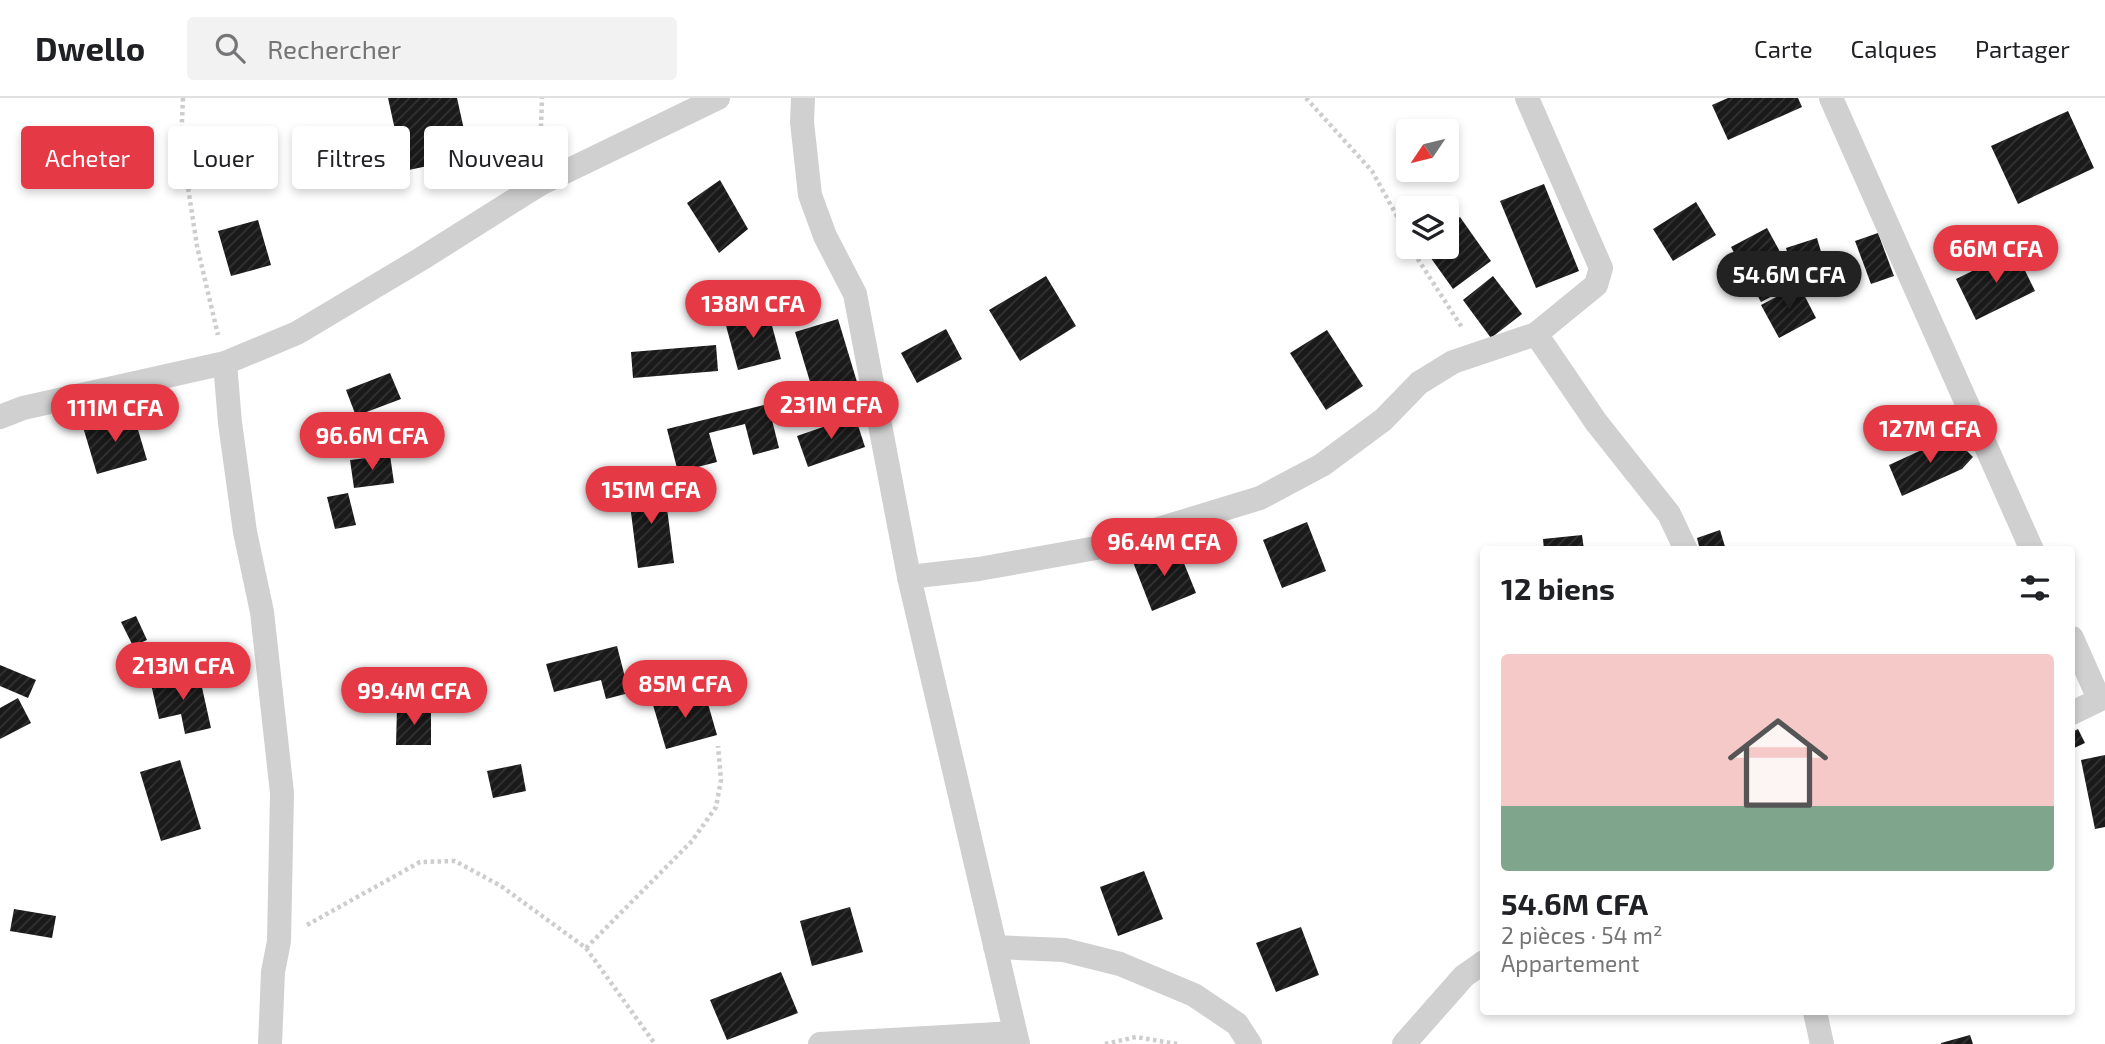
<!DOCTYPE html>
<html lang="fr">
<meta charset="utf-8">
<style>
body{margin:0;font-family:"Exo 2",sans-serif;background:#f2f2f2;color:#202124;height:100vh;display:flex;flex-direction:column;font-size:26px;white-space:nowrap}
*{box-sizing:border-box;margin:0}
p{font-size:23px;color:#757577}
.icon{flex:none;width:38px;height:38px;fill:none;stroke:currentColor;stroke-width:2;stroke-linecap:round;stroke-linejoin:round}
.map{position:relative;flex:1;overflow:hidden}
.sheet{position:absolute;left:1480px;top:448px;width:595px;height:469px;display:flex;flex-direction:column;background:#fff;border-radius:7px;box-shadow:0 4px 10px #0003}
.sheet>*{flex:none}
.top-card{position:absolute;left:21px;top:28px;width:665px;height:63px;display:flex;gap:14px}
.needle{width:46px;rotate:235deg}
.controls{position:absolute;left:1396px;top:21px;display:grid;gap:14px}
.controls a{display:grid;place-items:center;width:63px;height:63px;border-radius:7px;background:#fff;box-shadow:0 4px 10px #0003;font-size:35px}
.price{position:absolute;translate:-50% -60px;padding:0 16px;border-radius:24px;background:#e63946;color:#fff;font-size:23px;line-height:46px;filter:drop-shadow(0 2px 4px #0008)}
.price::after{content:'';position:absolute;left:50%;top:42px;width:21px;height:16px;margin-left:-10px;background:inherit;clip-path:polygon(0 0,100% 0,50% 100%)}
.price.current{background:#222;color:#fff}
ul{padding:0;list-style:none}
li{display:grid;align-content:center;gap:14px;height:371px;padding:0 21px}
li span{display:grid;place-items:center;height:217px;border-radius:7px;color:#555}
li>.icon{margin-inline-start:auto}
span .icon{width:126px;height:126px;fill:#fffc;stroke-width:1}
li b{font-size:30px}
h2{display:flex;justify-content:space-between;align-items:center;height:84px;padding:0 21px;font-size:30px}
.chip{padding:0 24px;border-radius:7px;background:#fff;box-shadow:0 4px 10px #0003;font-size:24px;line-height:63px}
.chip.current{background:#e63946;color:#fff}
header{display:flex;align-items:center;gap:42px;box-sizing:border-box;height:98px;padding:0 35px;background:#fff;border-bottom:2px solid #e0e0e0}
header strong{font-size:33px}
nav{display:flex;gap:38px;margin-inline-start:auto;font-size:24px}
.search{width:490px;height:63px;background:#f2f2f2;display:flex;align-items:center;gap:18px;box-sizing:border-box;padding:0 24px;border-radius:7px;color:#757577;font-size:26px}
.map>svg:first-child{display:block}
.building{fill:url(#building-hatch)}
.lines{fill:none;stroke-linecap:round;stroke-linejoin:round}
.path{stroke:#cdcdcd;stroke-width:4.5;stroke-dasharray:3.5 3.5;stroke-linecap:butt}
.street{stroke:#d0d0d0;stroke-width:24}
</style>
<header>
<strong>Dwello</strong>
<div class="search"><svg class="icon" aria-label="search" viewBox="0 0 24 24"><circle cx="10" cy="10" r="6"/><path d="M15 15l6 6"/></svg>Rechercher</div>
<nav><a>Carte</a><a>Calques</a><a>Partager</a></nav>
</header>
<div class="map">
<svg width="2105" height="946" viewBox="0 0 2105 946">
<defs>
<pattern id="building-hatch" width="6" height="6" patternUnits="userSpaceOnUse" patternTransform="scale(1.75)"><rect width="6" height="6" fill="#1a1a1a"/><path d="M-1 1l2-2M0 6l6-6M5 7l2-2" fill="none" stroke="#333"/></pattern>
</defs>
<rect width="100%" height="100%" fill="#fff"/>
<g class="building">
<polygon points="388,0 457,0 470,59 404,73"/>
<polygon points="1728,0 1798,0 1802,9 1728,42 1712,7"/>
<polygon points="2068,13 2094,70 2018,106 1991,48"/>
<polygon points="1447,39 1458,57 1447,63"/>
<polygon points="720,82 748,131 719,155 687,105"/>
<polygon points="1544,86 1579,173 1536,190 1500,103"/>
<polygon points="1696,104 1716,137 1673,163 1653,131"/>
<polygon points="1460,119 1491,163 1453,191 1423,149 1447,149 1447,129"/>
<polygon points="258,122 271,167 231,178 218,133"/>
<polygon points="1767,130 1797,185 1761,204 1731,149"/>
<polygon points="1878,135 1894,178 1871,186 1855,143"/>
<polygon points="1817,140 1824,164 1793,175 1786,150"/>
<polygon points="2015,152 2035,193 1976,222 1956,181"/>
<polygon points="1046,178 1076,228 1020,263 989,212"/>
<polygon points="1493,178 1522,216 1491,240 1463,202"/>
<polygon points="1799,187 1816,220 1779,240 1761,207"/>
<polygon points="768,213 781,261 738,272 725,224"/>
<polygon points="838,221 860,294 817,307 795,234"/>
<polygon points="946,231 962,261 917,285 901,255"/>
<polygon points="1327,232 1363,288 1326,312 1290,255"/>
<polygon points="716,247 718,273 633,280 631,254"/>
<polygon points="390,275 401,301 356,318 346,292"/>
<polygon points="768,306 779,350 753,357 745,326 709,335 717,364 678,374 667,331"/>
<polygon points="133,315 147,362 97,376 83,329"/>
<polygon points="855,318 865,349 808,369 797,338"/>
<polygon points="1952,338 1973,359 1962,371 1902,398 1889,367"/>
<polygon points="390,357 394,385 354,390 350,362"/>
<polygon points="664,387 674,465 638,470 628,391"/>
<polygon points="348,395 356,427 335,431 327,399"/>
<polygon points="1307,424 1326,473 1282,490 1263,442"/>
<polygon points="1720,432 1726,452 1700,452 1697,440"/>
<polygon points="1582,437 1584,452 1544,452 1543,441"/>
<polygon points="1177,448 1196,495 1152,513 1133,464"/>
<polygon points="136,518 147,542 133,548 121,524"/>
<polygon points="617,548 629,595 606,601 601,582 554,594 546,566"/>
<polygon points="0,567 36,582 28,600 0,588"/>
<polygon points="199,576 211,630 185,636 181,616 159,621 151,586"/>
<polygon points="704,592 717,637 666,651 653,607"/>
<polygon points="18,600 31,625 0,641 0,610"/>
<polygon points="397,610 431,610 431,647 396,647"/>
<polygon points="2078,631 2085,645 2072,651 2072,634"/>
<polygon points="2105,657 2105,729 2095,731 2081,662"/>
<polygon points="180,662 201,731 161,743 140,674"/>
<polygon points="521,666 526,693 493,700 487,673"/>
<polygon points="1144,773 1163,821 1118,838 1100,789"/>
<polygon points="850,809 863,854 812,868 800,823"/>
<polygon points="14,811 56,818 52,840 10,833"/>
<polygon points="1301,829 1319,877 1276,894 1256,845"/>
<polygon points="781,874 798,915 727,942 710,902"/>
<polygon points="1970,937 1973,946 1941,946 1941,945"/>
</g>
<g class="lines">
<g class="path">
<polyline points="183,0 181,44 197,148 218,237"/>
<polyline points="1306,0 1372,73 1398,120 1409,145"/>
<polyline points="540,57 542,0"/>
<polyline points="1410,149 1463,231"/>
<polyline points="307,827 420,764 455,763 501,788 586,850 655,946"/>
<polyline points="586,850 692,743 716,709 721,682 718,648"/>
<polyline points="1105,946 1136,939 1177,946"/>
</g>
<g class="street">
<polyline points="803,0 802,24 810,97 825,138 855,196 909,479 1018,946"/>
<polyline points="1831,0 2032,452"/>
<polyline points="1536,236 1596,324 1669,416 1686,452"/>
<polyline points="225,265 230,325 245,434 262,514 282,695 279,843 273,874 270,946"/>
<polyline points="0,319 23,310 225,265 297,235 421,161 540,86 718,0"/>
<polyline points="909,479 979,471 1096,450 1260,400 1322,367 1383,322 1419,285 1453,264 1536,236 1596,187 1601,170 1527,0"/>
<polyline points="2072,540 2099,601"/>
<polyline points="2072,615 2105,599"/>
<polyline points="995,849 1064,852 1120,866 1194,897 1237,926 1250,946"/>
<polyline points="1815,914 1822,946"/>
<polyline points="820,946 1015,935"/>
<polyline points="1404,946 1464,878 1484,864"/>
</g>
</g>
</svg>
<div class="controls">
<a><svg class="needle" viewBox="-14 -14 28 28"><path d="M0-13l5 13h-10z" fill="#e53935"/><path d="M0 13l5-13h-10z" fill="#757577"/></svg></a>
<a><svg class="icon" aria-label="layers" viewBox="0 0 24 24"><path d="M12 4l9 5-9 5-9-5zM3 14l9 5 9-5"/></svg></a>
</div>
<b class="price" style="left:1996px;top:187px">66M CFA</b>
<b class="price current" style="left:1789px;top:213px">54.6M CFA</b>
<b class="price" style="left:753px;top:242px">138M CFA</b>
<b class="price" style="left:831px;top:343px">231M CFA</b>
<b class="price" style="left:115px;top:346px">111M CFA</b>
<b class="price" style="left:1930px;top:367px">127M CFA</b>
<b class="price" style="left:372px;top:374px">96.6M CFA</b>
<b class="price" style="left:651px;top:428px">151M CFA</b>
<b class="price" style="left:1164px;top:480px">96.4M CFA</b>
<b class="price" style="left:183px;top:604px">213M CFA</b>
<b class="price" style="left:685px;top:622px">85M CFA</b>
<b class="price" style="left:414px;top:629px">99.4M CFA</b>
<div class="top-card">
<a class="chip current">Acheter</a>
<a class="chip">Louer</a>
<a class="chip">Filtres</a>
<a class="chip">Nouveau</a>
</div>
<section class="sheet">
<h2>12 biens<svg class="icon" aria-label="filters" viewBox="0 0 24 24"><path d="M4 7h16M4 17h16"/><circle cx="9" cy="7" r="2"/><circle cx="15" cy="17" r="2"/></svg></h2>
<ul>
<li><span style="background:linear-gradient(#f6c9c9 70%,#7fa58c 0)"><svg class="icon" aria-label="home" viewBox="0 0 24 24"><path d="M3 11l9-7 9 7M6 9v11h12V9"/></svg></span><div><b>54.6M CFA</b><p>2 pièces · 54 m²</p><p>Appartement</p></div></li>
</ul>
</section>
</div>
